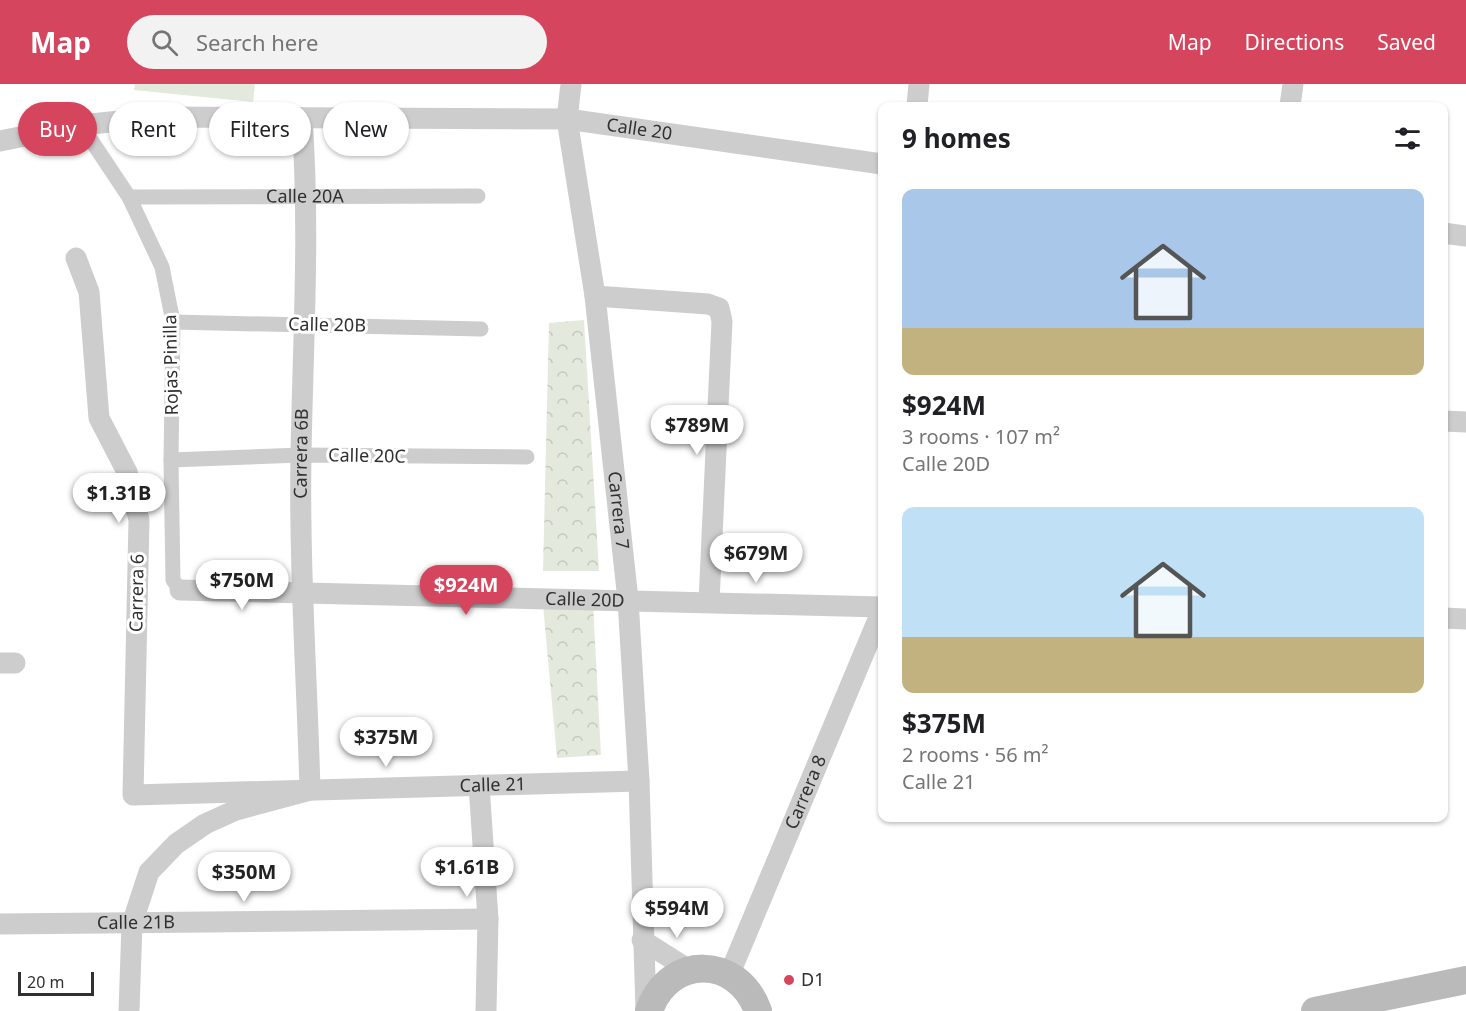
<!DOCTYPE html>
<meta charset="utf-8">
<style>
body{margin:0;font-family:"Noto Sans",sans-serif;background:#f2f2f2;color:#202124;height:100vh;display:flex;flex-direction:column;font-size:22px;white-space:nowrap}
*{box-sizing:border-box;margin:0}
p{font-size:20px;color:#757577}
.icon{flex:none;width:33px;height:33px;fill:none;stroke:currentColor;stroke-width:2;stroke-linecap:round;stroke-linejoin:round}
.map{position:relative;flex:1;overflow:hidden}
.side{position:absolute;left:878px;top:18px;width:570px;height:720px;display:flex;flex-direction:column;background:#fff;border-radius:12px;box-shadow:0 2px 4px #0004}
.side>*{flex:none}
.banner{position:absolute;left:18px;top:18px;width:570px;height:54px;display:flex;gap:12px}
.scale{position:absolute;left:18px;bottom:15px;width:76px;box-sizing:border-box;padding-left:6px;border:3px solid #303030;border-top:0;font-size:16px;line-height:21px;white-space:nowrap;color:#303030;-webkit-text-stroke:4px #fff;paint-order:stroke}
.price{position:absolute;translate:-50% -51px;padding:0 14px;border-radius:21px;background:#fff;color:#222;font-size:20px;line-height:39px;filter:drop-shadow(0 2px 3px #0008)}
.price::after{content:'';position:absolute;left:50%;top:36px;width:18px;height:14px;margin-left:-9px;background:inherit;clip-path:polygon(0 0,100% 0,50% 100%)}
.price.current{background:#d5455d;color:#fff}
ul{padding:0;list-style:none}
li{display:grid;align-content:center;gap:12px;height:318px;padding:0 24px}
li span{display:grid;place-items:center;height:186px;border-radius:12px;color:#555}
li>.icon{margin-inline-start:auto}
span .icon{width:108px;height:108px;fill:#fffc;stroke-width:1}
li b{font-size:26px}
h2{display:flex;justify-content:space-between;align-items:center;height:72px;padding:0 24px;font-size:26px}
.tag{padding:0 21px;border-radius:27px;background:#fff;box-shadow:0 2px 4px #0004;font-size:21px;line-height:54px}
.tag.current{background:#d5455d;color:#fff}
header{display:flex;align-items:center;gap:36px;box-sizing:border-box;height:84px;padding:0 30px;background:#d5455d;color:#fff}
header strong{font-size:28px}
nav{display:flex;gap:33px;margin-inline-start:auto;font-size:21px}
.search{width:420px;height:54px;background:#f2f2f2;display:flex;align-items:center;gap:15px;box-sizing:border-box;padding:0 21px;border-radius:33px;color:#757577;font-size:22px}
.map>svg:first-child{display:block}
.forest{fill:url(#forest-crowns)}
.pitch{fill:#e4e9dd}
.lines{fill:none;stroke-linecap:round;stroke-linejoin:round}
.pedestrian{stroke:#cdcdcd;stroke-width:15}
.minor{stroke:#cdcdcd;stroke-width:21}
.secondary{stroke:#bababa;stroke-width:28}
.poi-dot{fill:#d5455d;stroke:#fff;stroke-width:2}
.labels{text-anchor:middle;stroke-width:6;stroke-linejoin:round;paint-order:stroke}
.street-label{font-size:18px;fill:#303030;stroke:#fff}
.poi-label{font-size:18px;fill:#303030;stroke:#fff;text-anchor:start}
</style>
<header>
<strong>Map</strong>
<div class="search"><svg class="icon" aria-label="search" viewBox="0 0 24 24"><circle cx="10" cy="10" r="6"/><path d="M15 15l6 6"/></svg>Search here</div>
<nav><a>Map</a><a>Directions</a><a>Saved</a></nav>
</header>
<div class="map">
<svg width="1466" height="927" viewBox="0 0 1466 927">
<defs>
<pattern id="forest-crowns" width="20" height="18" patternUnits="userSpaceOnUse" patternTransform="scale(1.5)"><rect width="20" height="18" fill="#e4e9dd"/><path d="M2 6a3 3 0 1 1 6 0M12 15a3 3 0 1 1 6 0" fill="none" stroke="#c4c8be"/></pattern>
</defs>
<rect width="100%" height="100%" fill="#fff"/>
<g class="forest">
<polygon points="584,236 599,487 543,487 549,239"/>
<polygon points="593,520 601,671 557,674 543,521"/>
</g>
<polygon class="pitch" points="135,0 255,0 253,18 134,6"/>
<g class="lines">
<g class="pedestrian">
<polyline points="81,41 129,113 162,183 173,238 171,376 173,496 180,506"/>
<path id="s1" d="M129,113L478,112"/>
<polyline points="173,238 481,245"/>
<polyline points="171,376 301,371 527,373"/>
</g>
<g class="minor">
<path id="s2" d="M571,0L567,35L595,212L628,516L639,697L646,927"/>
<polyline points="917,22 919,0"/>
<polyline points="1290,22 1293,0"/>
<path id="s3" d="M0,57L81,41L159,33L567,35L882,80"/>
<polyline points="1443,149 1466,152"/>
<path id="s4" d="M76,174L89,208L99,334L127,388L139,436L133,711L639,697"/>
<polyline points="595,212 708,220 719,224 722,237 709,518"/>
<polyline points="1443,337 1466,338"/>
<path id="s5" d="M180,506L882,523"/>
<polyline points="1443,534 1466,535"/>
<polyline points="0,579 15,579"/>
<polyline points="479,701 488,835 486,927"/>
<path id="s6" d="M0,840L488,835"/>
<polyline points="642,856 691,887"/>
<path id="s7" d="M730,889L882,526"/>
<path id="s8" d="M129,927L132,840L149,788L176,760L205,740L236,726L310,706C307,594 299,482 301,370C303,255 310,148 302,34"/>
</g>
<g class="secondary">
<path d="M649,927C669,870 738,871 758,927"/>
<polyline points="1315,927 1466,896"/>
</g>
</g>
<circle class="poi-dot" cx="789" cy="896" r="6"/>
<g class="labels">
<g class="street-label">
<text dy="6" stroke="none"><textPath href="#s3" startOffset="642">Calle 20</textPath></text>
<text dy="6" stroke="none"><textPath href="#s1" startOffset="176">Calle 20A</textPath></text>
<text transform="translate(327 241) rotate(1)" y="6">Calle 20B</text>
<text transform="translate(171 281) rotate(-91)" y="6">Rojas Pinilla</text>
<text dy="6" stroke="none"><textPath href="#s8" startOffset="663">Carrera 6B</textPath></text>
<text transform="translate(367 372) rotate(1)" y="6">Calle 20C</text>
<text dy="6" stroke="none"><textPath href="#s2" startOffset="430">Carrera 7</textPath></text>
<text transform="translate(137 509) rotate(-89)" y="6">Carrera 6</text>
<text dy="6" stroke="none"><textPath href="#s5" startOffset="405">Calle 20D</textPath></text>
<text dy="6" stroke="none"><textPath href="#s4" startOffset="908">Calle 21</textPath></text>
<text dy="6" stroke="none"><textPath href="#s7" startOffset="196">Carrera 8</textPath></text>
<text dy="6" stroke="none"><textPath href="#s6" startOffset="136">Calle 21B</textPath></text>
</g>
<g class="poi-label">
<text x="801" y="902">D1</text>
</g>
</g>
</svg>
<div class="scale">20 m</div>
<b class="price" style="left:697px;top:372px">$789M</b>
<b class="price" style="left:119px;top:440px">$1.31B</b>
<b class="price" style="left:756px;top:500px">$679M</b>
<b class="price" style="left:242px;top:527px">$750M</b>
<b class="price current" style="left:466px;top:532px">$924M</b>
<b class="price" style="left:386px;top:684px">$375M</b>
<b class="price" style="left:467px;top:814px">$1.61B</b>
<b class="price" style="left:244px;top:819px">$350M</b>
<b class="price" style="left:677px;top:855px">$594M</b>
<div class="banner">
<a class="tag current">Buy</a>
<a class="tag">Rent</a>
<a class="tag">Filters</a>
<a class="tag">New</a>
</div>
<section class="side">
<h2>9 homes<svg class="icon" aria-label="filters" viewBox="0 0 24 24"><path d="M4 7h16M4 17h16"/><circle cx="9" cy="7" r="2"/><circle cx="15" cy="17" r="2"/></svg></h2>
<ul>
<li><span style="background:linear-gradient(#a9c7e8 75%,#c2b280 0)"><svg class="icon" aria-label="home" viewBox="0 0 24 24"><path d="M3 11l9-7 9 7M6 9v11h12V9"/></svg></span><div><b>$924M</b><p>3 rooms · 107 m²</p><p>Calle 20D</p></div></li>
<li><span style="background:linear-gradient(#bfe0f5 70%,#c2b280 0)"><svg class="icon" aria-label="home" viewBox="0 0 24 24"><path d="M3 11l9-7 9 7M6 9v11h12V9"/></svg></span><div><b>$375M</b><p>2 rooms · 56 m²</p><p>Calle 21</p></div></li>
</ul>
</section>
</div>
